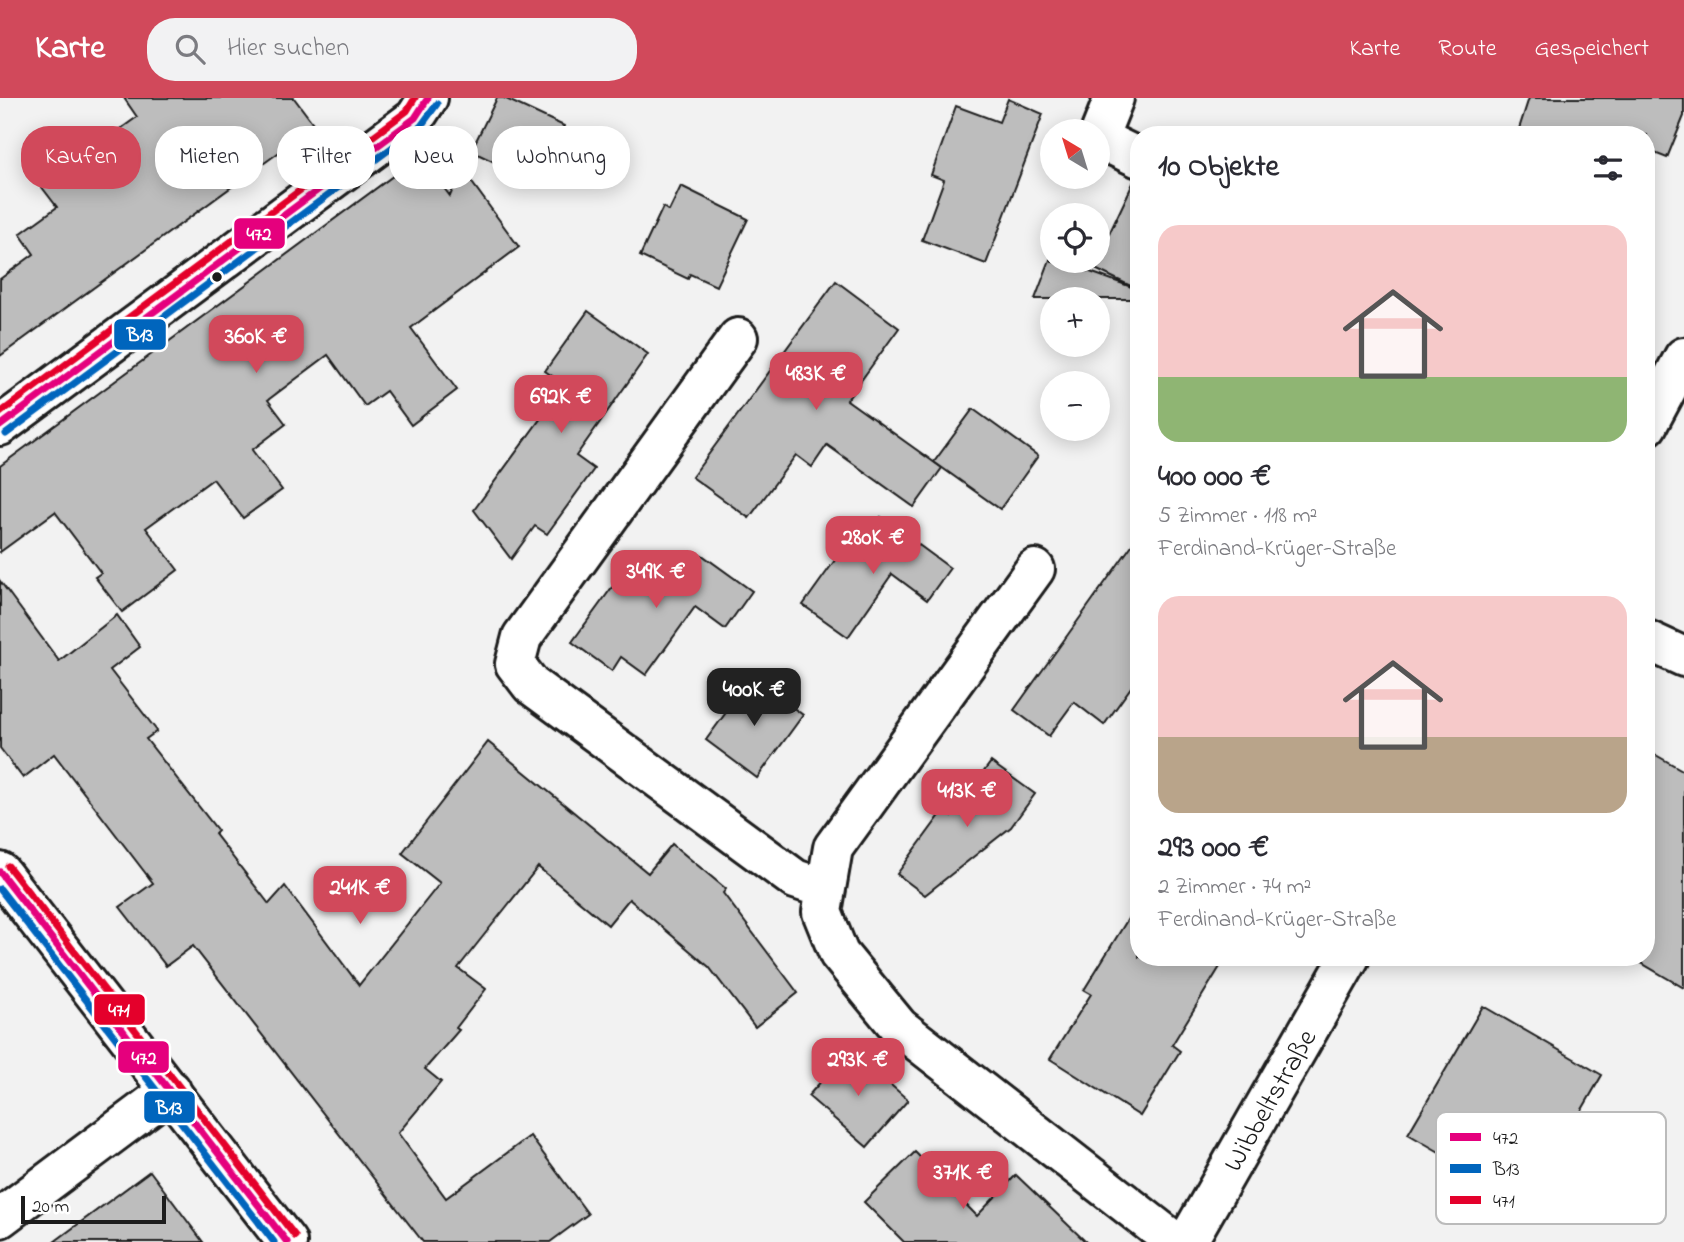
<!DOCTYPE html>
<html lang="de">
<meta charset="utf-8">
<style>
body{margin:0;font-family:"Indie Flower",sans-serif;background:#f2f2f3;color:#2b2b33;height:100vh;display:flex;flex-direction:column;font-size:26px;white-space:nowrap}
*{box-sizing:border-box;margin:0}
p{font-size:23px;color:#7c7c81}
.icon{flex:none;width:38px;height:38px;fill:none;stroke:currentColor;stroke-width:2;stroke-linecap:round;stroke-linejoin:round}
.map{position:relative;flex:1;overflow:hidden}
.details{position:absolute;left:1130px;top:28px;width:525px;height:840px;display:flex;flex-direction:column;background:#fff;border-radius:28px;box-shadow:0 4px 18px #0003}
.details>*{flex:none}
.top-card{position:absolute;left:21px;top:28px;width:665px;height:63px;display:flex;gap:14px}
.needle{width:46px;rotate:322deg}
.controls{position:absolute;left:1040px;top:21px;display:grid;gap:14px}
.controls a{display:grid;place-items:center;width:70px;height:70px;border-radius:50%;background:#fff;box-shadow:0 4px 18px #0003;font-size:35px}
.scale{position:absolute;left:21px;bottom:18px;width:145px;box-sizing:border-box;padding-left:7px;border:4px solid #1c1c1c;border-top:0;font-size:19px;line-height:24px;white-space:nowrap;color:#1c1c1c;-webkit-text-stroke:5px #fff;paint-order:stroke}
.price{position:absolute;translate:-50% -60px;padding:0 16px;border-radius:14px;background:#d1495b;color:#fff;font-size:23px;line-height:46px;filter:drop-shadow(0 2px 4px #0008)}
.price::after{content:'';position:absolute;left:50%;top:42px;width:21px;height:16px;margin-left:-10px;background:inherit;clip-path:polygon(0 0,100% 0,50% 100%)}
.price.selected{background:#222;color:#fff}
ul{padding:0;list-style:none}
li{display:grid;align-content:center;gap:14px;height:371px;padding:0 28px}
li span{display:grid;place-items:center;height:217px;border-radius:21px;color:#555}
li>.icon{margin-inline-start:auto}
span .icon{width:126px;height:126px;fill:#fffc;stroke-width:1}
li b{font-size:30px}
h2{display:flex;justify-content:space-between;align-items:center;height:84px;padding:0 28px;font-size:30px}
.chip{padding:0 24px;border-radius:28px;background:#fff;box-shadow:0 4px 18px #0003;font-size:24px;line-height:63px}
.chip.selected{background:#d1495b;color:#fff}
header{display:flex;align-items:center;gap:42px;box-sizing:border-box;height:98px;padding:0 35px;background:#d1495b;color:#fff}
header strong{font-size:33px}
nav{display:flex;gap:38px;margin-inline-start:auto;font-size:24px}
.search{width:490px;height:63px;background:#f2f2f3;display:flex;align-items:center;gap:18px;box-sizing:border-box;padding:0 24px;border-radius:28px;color:#7c7c81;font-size:26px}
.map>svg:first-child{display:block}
.building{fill:#bdbdbd;stroke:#1c1c1c;stroke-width:2}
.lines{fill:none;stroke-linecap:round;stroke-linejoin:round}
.minor-casing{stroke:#1c1c1c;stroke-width:44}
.secondary-casing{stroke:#1c1c1c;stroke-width:44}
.minor{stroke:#fff;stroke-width:38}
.secondary{stroke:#fff;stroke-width:38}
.bus-1-casing{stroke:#fff;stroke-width:12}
.bus-2-casing{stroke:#fff;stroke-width:12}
.bus-3-casing{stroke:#fff;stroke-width:12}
.bus-1{stroke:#e5007d;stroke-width:7}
.bus-2{stroke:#0065bd;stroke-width:7}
.bus-3{stroke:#e4002b;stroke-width:7}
.bus-dot{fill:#1c1c1c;stroke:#fff;stroke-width:2.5}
.labels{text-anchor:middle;stroke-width:5;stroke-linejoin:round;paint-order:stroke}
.street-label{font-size:28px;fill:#1c1c1c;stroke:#fff}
.key{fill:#fff;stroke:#bbb;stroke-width:2}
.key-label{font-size:19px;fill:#1c1c1c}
.line-badge{stroke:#fff;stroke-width:2.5}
.badge-label{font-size:19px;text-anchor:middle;font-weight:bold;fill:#fff}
</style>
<header>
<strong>Karte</strong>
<div class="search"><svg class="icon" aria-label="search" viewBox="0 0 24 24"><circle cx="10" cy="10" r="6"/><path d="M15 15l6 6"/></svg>Hier suchen</div>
<nav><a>Karte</a><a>Route</a><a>Gespeichert</a></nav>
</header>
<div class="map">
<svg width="1684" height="1144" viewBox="0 0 1684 1144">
<rect width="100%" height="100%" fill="#f2f2f2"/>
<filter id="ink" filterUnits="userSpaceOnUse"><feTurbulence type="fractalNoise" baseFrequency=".0143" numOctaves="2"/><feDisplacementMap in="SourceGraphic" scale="14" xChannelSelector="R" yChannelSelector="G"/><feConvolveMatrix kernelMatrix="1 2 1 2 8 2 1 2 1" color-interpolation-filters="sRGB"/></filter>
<g filter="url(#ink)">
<g class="building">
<polygon points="124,0 294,0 315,28 0,258 0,181 34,156 20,136 57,109 41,88 137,19"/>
<polygon points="497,0 504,0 564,28 537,84 471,53"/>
<polygon points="1529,0 1684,0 1684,18 1667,60 1647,52 1647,37 1517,37"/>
<polygon points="1008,1 1043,16 986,166 922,142 944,82 931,77 956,8 999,24"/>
<polygon points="420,58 450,98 462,71 519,149 411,230 457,292 411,327 386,293 365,308 328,257 268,302 286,326 252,352 282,392 243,420 213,381 146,430 178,472 122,514 95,479 101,475 55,414 0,454 0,368"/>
<polygon points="1135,81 1139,82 1139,201 1035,201 1051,159 1052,163 1060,163 1137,191 1093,170"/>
<polygon points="681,88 748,121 716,188 690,176 688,181 640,158 663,109 669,113"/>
<polygon points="836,183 899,230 847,302 942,370 914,409 827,347 812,369 796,357 749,420 692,379"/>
<polygon points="588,213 648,256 576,358 594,371 547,436 535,428 511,461 474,412 565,287 545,273"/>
<polygon points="973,311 1038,358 1000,411 934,364"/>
<polygon points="881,419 950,470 927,502 892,476 848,539 803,507 843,451 853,457"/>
<polygon points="1139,437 1139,578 1104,627 1074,604 1049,638 1014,612"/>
<polygon points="640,451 684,483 702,457 752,493 725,531 695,509 646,577 621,559 612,573 572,544"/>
<polygon points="0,483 59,563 117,517 140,549 110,572 157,633 146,641 218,733 215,736 269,806 285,788 359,887 440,785 402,755 488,644 648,775 672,746 726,791 723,795 798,895 755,929 709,869 629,801 608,827 538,769 458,870 486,891 456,930 459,932 425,971 441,984 398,1035 446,1100 530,1038 588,1116 550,1144 423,1144 193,848 166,868 120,809 153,785 54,656 23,680 0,650"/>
<polygon points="752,579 803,617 757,680 706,642"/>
<polygon points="1647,652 1684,673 1684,890 1638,863 1640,859 1647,859"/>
<polygon points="991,664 1035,696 1011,729 925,797 897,776 944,712 951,718"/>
<polygon points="1139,803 1139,859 1226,859 1172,947 1180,953 1140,1018 1050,961 1091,896 1084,892"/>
<polygon points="1483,908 1602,977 1528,1105 1408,1036"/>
<polygon points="850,951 908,1002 867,1049 808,998"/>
<polygon points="915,1054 977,1118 1016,1077 1086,1144 904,1144 864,1104"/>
<polygon points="150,1073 203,1144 54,1144"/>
</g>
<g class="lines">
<g class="minor-casing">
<g id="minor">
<polyline points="1114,0 1098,40 1139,60"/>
<polyline points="738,240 522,539 515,566 531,587 795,781 825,791"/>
<polyline points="0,328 415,20 428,0"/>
<polyline points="1647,328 1684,259"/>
<polyline points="1035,471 833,750 822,814 839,856 899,929 1175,1144"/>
<polyline points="1647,542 1684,559"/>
<polyline points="0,1120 171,992"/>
<path id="s1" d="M1187,1144L1350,859"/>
</g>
</g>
<g class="secondary-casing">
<polyline id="secondary" points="0,774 287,1144"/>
</g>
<use href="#minor" class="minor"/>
<use href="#secondary" class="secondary"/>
<g class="bus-1-casing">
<g id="bus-1">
<polyline points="0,328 415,20 428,0"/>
<polyline points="0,774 287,1144"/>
</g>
</g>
<g class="bus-2-casing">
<g id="bus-2">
<polyline points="6,336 421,28 437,6"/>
<polyline points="0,791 274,1144"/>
</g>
</g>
<g class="bus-3-casing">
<g id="bus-3">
<polyline points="0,315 407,13 415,0"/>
<polyline points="8,768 295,1138"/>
</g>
</g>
<use href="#bus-1" class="bus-1"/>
<use href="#bus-2" class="bus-2"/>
<use href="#bus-3" class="bus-3"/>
</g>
</g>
<circle class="bus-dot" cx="217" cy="179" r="6"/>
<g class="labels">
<g class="street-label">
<text dy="10" stroke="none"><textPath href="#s1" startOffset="164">Wibbeltstraße</textPath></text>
</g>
</g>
<rect x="1436" y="1014" width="230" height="112" rx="10" class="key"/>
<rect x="1450" y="1035" width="31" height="8" fill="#e5007d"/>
<rect x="1450" y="1066" width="31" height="9" fill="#0065bd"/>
<rect x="1450" y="1098" width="31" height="8" fill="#e4002b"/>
<g class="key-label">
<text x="1493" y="1046">472</text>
<text x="1493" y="1077">B13</text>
<text x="1493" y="1109">471</text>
</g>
<g class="line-badge">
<rect x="233" y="119" width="53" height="33" rx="7" fill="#e5007d"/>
<rect x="113" y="220" width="54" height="33" rx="7" fill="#0065bd"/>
<rect x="93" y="895" width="53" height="33" rx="7" fill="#e4002b"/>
<rect x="117" y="942" width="53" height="34" rx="7" fill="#e5007d"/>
<rect x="143" y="992" width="53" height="34" rx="7" fill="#0065bd"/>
</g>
<g class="badge-label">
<text x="259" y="142">472</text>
<text x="140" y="243">B13</text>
<text x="119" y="918">471</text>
<text x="144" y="966">472</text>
<text x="169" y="1016">B13</text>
</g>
</svg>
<div class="controls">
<a><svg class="needle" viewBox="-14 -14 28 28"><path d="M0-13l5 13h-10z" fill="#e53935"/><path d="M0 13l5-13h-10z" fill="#7c7c81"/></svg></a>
<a><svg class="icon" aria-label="locate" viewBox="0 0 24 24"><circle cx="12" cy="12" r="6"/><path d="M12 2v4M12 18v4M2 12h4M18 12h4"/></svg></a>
<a>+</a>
<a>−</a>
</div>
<div class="scale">20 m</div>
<b class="price" style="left:256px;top:277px">360K €</b>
<b class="price" style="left:816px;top:314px">483K €</b>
<b class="price" style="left:561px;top:337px">692K €</b>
<b class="price" style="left:873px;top:478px">280K €</b>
<b class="price" style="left:656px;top:512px">349K €</b>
<b class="price selected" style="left:754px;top:630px">400K €</b>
<b class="price" style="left:967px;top:731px">413K €</b>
<b class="price" style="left:360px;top:828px">241K €</b>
<b class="price" style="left:858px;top:1000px">293K €</b>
<b class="price" style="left:963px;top:1113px">371K €</b>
<div class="top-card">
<a class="chip selected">Kaufen</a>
<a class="chip">Mieten</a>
<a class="chip">Filter</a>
<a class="chip">Neu</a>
<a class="chip">Wohnung</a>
</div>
<section class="details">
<h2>10 Objekte<svg class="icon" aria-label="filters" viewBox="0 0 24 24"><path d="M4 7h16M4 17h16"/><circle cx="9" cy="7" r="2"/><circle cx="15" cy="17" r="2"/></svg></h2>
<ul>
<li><span style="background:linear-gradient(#f6c9c9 70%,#8fb573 0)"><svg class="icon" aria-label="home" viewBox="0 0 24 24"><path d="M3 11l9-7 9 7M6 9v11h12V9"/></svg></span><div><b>400 000 €</b><p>5 Zimmer · 118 m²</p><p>Ferdinand-Krüger-Straße</p></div></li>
<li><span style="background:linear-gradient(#f6c9c9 65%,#b9a48a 0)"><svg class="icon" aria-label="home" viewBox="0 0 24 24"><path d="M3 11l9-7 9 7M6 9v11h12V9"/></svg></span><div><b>293 000 €</b><p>2 Zimmer · 74 m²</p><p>Ferdinand-Krüger-Straße</p></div></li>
</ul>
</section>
</div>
